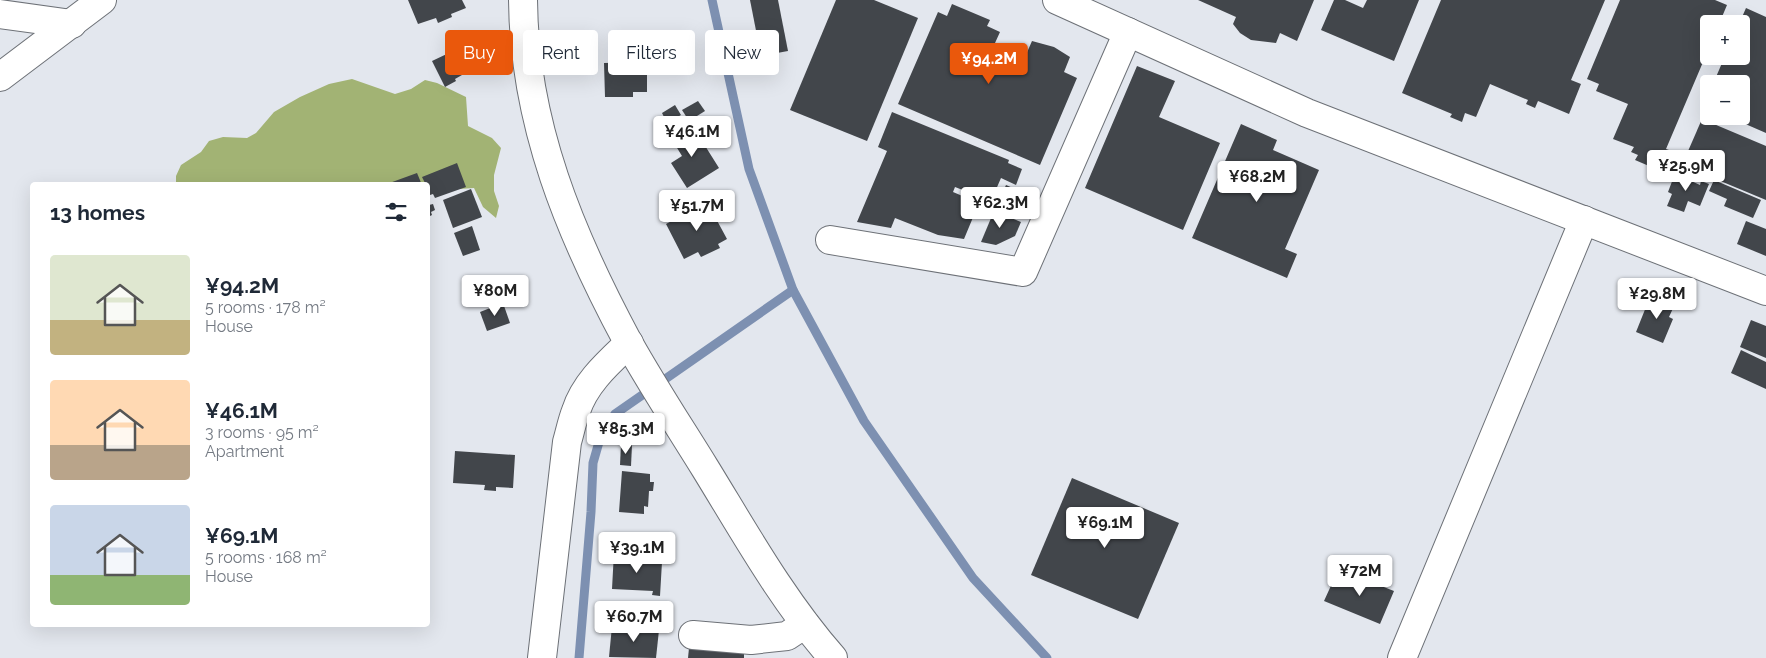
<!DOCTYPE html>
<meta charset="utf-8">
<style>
body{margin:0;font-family:Raleway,sans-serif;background:#f6f6f7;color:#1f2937;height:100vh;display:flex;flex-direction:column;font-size:19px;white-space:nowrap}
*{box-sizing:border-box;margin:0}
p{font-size:16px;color:#747a83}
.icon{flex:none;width:28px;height:28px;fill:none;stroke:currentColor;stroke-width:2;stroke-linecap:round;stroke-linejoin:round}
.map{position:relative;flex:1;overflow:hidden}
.drawer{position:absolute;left:30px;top:182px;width:400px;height:445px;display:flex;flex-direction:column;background:#fff;border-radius:5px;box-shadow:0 5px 20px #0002}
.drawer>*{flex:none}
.hud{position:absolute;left:445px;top:30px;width:475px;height:45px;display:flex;gap:10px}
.tools{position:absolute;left:1700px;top:15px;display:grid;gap:10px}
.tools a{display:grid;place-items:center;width:50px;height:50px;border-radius:5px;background:#fff;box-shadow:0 5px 20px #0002;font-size:25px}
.price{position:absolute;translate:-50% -42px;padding:0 11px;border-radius:5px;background:#fff;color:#222;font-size:16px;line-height:32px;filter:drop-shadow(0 1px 2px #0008)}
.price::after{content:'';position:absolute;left:50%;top:30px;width:15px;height:11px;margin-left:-8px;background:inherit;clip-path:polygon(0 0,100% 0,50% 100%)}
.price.selected{background:#ea580c;color:#fff}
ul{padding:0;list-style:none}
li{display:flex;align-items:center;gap:15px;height:125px;padding:0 20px}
li span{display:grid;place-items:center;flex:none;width:140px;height:100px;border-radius:5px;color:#555}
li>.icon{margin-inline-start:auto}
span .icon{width:60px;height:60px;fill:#fffc;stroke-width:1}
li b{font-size:21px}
h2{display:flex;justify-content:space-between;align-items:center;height:60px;padding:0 20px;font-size:21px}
.pill{padding:0 18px;border-radius:5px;background:#fff;box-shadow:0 5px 20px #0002;font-size:18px;line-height:45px}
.pill.selected{background:#ea580c;color:#fff}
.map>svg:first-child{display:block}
.forest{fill:#a2b374}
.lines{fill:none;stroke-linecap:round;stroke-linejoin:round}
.stream{stroke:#7d90b1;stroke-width:9}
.building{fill:#42464b}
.minor-casing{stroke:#6d7177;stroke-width:30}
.minor{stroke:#fff;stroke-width:28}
</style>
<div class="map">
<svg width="1766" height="658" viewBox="0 0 1766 658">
<rect width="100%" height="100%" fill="#e3e7ee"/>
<polygon class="forest" points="352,79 395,94 411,89 425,80 437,83 466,97 468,126 492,138 501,148 494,175 494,191 499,206 496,218 483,207 474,188 444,190 429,182 405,183 400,185 176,185 176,176 181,165 201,152 209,141 223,137 247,138 256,133 274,112 300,97 329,84"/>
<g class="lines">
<g class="stream">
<polyline points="712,0 749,169 793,290 864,421 973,578 1047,658"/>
<polyline points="579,658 591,512 593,463 601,435 615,414 793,290"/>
</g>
</g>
<g class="building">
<polygon points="408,0 462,0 466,8 451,14 452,17 438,23 436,18 418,24"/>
<polygon points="750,0 778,0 788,51 761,56"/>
<polygon points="836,0 874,0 918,18 867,141 790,110"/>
<polygon points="1198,0 1314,0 1297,41 1280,33 1276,43 1251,40 1240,33 1233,24 1236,17"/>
<polygon points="1334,0 1345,0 1363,8 1367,0 1419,0 1394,61 1321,30"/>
<polygon points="1441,0 1605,0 1571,80 1581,84 1569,114 1538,101 1535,108 1526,104 1528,100 1490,84 1476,117 1465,113 1462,122 1450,117 1452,114 1402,93"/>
<polygon points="1620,0 1715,0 1727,5 1719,24 1709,24 1709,48 1666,149 1672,151 1663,172 1635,160 1638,155 1631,152 1634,147 1613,139 1628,104 1596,91 1599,84 1587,79"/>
<polygon points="952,4 990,20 987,26 1000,32 995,43 1025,57 1032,41 1054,47 1070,57 1064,72 1077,78 1040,165 898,104 938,12 947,16"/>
<polygon points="1746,8 1766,17 1766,133 1727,116 1741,116 1741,84 1713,84 1725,56 1741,56 1741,24 1739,24"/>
<polygon points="652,46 672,46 673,57 652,57"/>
<polygon points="451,52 462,75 455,79 456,81 445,87 432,61"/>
<polygon points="656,61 667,61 667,72 656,71"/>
<polygon points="647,62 647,92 633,92 633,97 605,97 604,63"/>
<polygon points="1137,66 1175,81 1159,117 1220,143 1183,230 1085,188"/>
<polygon points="1709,93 1709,109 1703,106"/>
<polygon points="698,101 705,111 689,121 682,110"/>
<polygon points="675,105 681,115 667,123 662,113"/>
<polygon points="892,112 1009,160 1008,163 1022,169 1016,185 1001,178 991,201 955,187 953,192 979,203 964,239 938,235 895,218 891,228 857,222 887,151 878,147"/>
<polygon points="1702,119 1766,146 1766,200 1682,165"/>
<polygon points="1241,124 1277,140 1273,150 1319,170 1285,249 1297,254 1287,278 1192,238"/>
<polygon points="692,125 719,168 687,188 671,163 682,156 671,138"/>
<polygon points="457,163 466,187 435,198 433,194 430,195 428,185 426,185 422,177"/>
<polygon points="1676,171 1690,177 1689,180 1700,185 1701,181 1709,184 1700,206 1688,201 1684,212 1667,206 1672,194 1668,192"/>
<polygon points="417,173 422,185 384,185"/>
<polygon points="1714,180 1761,200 1753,218 1724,206 1727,199 1709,191"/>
<polygon points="1006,185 1031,196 1023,217 997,206"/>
<polygon points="471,189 482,217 453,228 443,200"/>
<polygon points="428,201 429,205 433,204 435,210 431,212 432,215 428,217"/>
<polygon points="707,202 727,239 718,244 720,248 701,257 698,252 684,259 666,224"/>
<polygon points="994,211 1021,222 1015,236 996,245 981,242"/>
<polygon points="1746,221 1766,229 1766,256 1737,244"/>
<polygon points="472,226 480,250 463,256 454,233"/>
<polygon points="1656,296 1675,304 1669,317 1673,319 1663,343 1636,332 1646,307 1651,309"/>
<polygon points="503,303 510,323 487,331 480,312"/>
<polygon points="1751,320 1766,326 1766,358 1740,347"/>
<polygon points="1741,350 1766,362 1766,389 1731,373"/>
<polygon points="621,444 632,445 631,466 620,465"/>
<polygon points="455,451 515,455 513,488 496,487 496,491 484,490 485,485 453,483"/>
<polygon points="622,471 650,474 650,482 654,482 653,491 649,491 648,507 644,506 644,514 619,512"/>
<polygon points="1072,478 1179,523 1138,619 1031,575"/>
<polygon points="614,552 631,553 631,557 654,558 654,561 662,562 660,596 652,595 653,591 612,589"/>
<polygon points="1343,571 1394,591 1380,624 1324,601 1334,579 1339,581"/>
<polygon points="612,626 659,630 656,658 609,657"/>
<polygon points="689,648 744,653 744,658 688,658"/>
</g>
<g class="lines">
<g class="minor-casing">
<g id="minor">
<path d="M523,0C524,124 570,234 628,342C652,385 679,426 705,468C745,533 782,600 833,658"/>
<polyline points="1057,0 1307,113 1766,291"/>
<polyline points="0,14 72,24"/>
<polyline points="0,77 102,0"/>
<polyline points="830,240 1023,272 1128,32"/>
<polyline points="693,635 751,640 787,636 805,624"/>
<path d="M542,658L567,442C570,432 572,421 576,411C585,383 608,363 629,343"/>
<polyline points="1402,658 1584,220"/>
</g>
</g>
<use href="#minor" class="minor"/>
</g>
</svg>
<div class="tools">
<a>+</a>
<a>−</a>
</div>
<b class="price selected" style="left:989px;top:85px">¥94.2M</b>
<b class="price" style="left:692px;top:158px">¥46.1M</b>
<b class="price" style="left:1686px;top:192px">¥25.9M</b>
<b class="price" style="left:1257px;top:203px">¥68.2M</b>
<b class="price" style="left:1000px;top:229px">¥62.3M</b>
<b class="price" style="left:697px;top:232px">¥51.7M</b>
<b class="price" style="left:495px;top:317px">¥80M</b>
<b class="price" style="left:1657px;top:320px">¥29.8M</b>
<b class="price" style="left:626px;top:455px">¥85.3M</b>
<b class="price" style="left:1105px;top:549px">¥69.1M</b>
<b class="price" style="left:637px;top:574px">¥39.1M</b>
<b class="price" style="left:1360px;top:597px">¥72M</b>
<b class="price" style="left:634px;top:643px">¥60.7M</b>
<div class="hud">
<a class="pill selected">Buy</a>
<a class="pill">Rent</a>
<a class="pill">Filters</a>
<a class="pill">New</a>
</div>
<section class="drawer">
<h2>13 homes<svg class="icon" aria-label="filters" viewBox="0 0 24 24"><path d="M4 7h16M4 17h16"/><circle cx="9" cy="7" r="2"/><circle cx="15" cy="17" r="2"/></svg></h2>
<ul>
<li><span style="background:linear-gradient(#dfe7d0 65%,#c2b280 0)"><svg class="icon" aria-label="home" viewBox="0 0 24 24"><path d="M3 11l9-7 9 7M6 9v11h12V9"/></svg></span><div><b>¥94.2M</b><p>5 rooms · 178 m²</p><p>House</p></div></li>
<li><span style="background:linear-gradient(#ffd9b3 65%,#b9a48a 0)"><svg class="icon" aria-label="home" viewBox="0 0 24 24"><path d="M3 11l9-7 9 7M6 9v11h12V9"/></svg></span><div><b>¥46.1M</b><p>3 rooms · 95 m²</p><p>Apartment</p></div></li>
<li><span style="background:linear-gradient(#c9d6e8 70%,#8fb573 0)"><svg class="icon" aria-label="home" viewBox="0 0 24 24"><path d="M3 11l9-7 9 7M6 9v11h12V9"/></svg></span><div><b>¥69.1M</b><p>5 rooms · 168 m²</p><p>House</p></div></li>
</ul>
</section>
</div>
